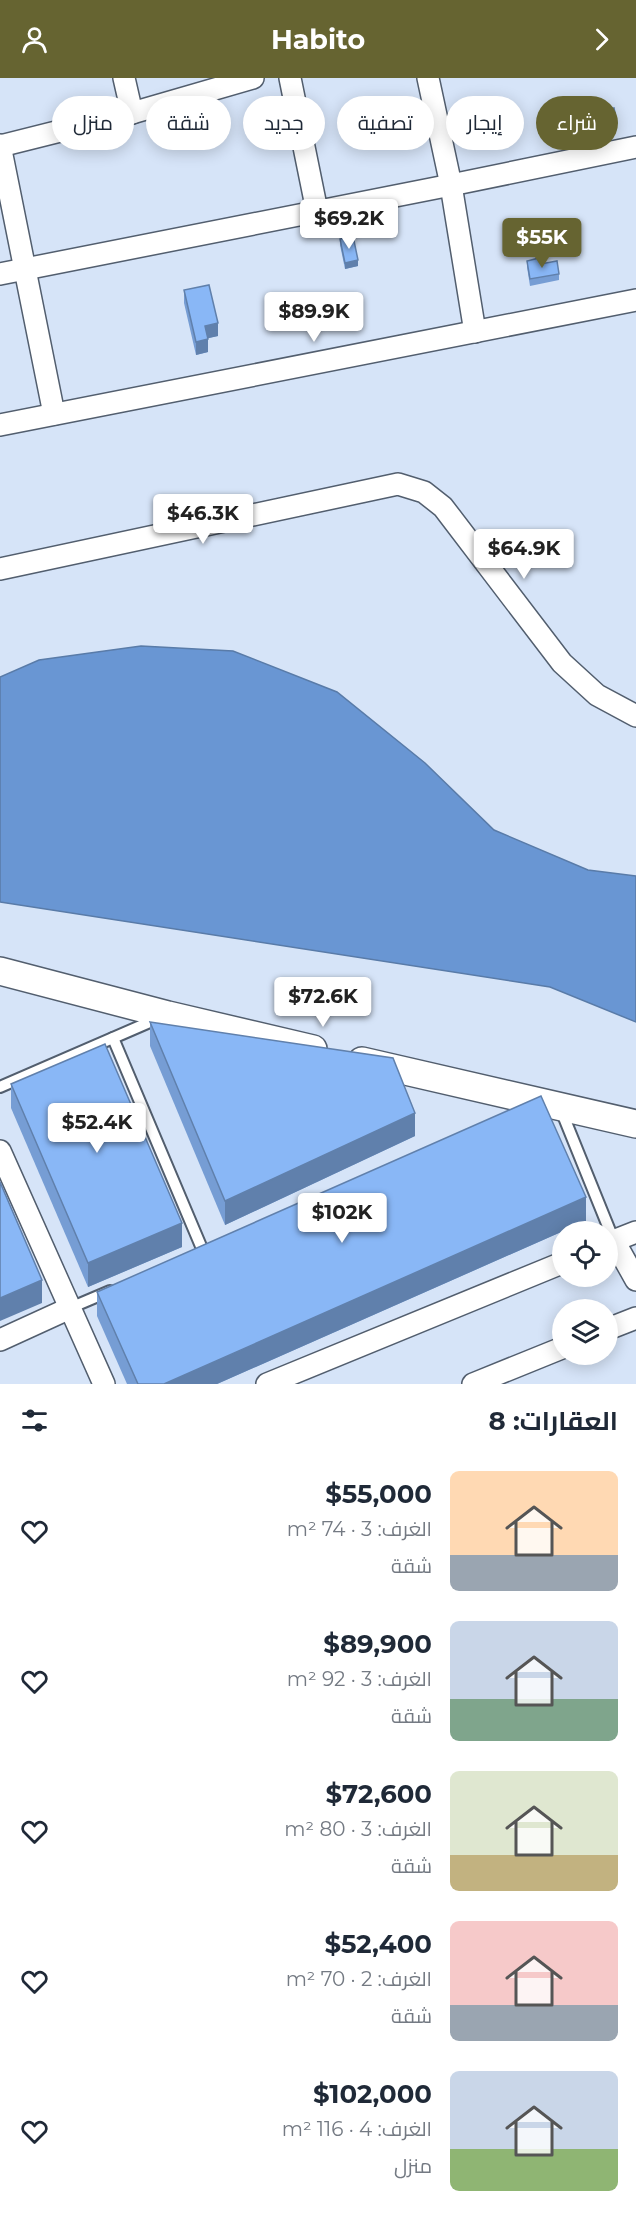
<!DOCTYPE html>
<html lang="ar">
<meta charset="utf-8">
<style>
body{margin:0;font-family:Montserrat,Cairo,sans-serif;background:#f6f6f7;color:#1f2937;direction:rtl;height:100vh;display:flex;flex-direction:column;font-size:22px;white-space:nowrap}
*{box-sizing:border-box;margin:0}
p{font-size:20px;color:#747a83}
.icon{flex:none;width:33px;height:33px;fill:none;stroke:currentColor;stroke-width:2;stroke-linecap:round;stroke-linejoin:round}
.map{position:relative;height:1306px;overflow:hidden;direction:ltr}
.details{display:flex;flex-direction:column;background:#fff;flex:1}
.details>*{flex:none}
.guide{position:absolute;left:18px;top:18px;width:600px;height:54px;direction:rtl;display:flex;gap:12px}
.buttons{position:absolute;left:552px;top:1143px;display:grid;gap:12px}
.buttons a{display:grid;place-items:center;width:66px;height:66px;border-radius:50%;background:#fff;box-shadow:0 3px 15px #0003;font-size:30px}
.price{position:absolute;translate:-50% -51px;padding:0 14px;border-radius:6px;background:#fff;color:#222;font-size:20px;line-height:39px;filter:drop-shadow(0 2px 3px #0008)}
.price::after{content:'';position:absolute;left:50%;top:36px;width:18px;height:14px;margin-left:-9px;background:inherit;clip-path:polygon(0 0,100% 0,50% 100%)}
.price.on{background:#666431;color:#fff}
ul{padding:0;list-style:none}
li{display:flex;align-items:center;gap:18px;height:150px;padding:0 18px}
li span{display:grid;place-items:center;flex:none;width:168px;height:120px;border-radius:9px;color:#555}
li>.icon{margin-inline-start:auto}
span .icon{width:72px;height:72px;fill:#fffc;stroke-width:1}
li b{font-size:26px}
h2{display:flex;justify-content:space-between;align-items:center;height:72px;padding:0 18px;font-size:26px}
.chip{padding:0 21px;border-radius:27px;background:#fff;box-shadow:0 3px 15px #0003;font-size:21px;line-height:54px}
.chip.on{background:#666431;color:#fff}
header{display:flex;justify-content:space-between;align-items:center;height:78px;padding:0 18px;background:#666431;color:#fff;font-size:27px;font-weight:700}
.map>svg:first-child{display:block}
.water{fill:#6996d3;stroke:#597ba8;stroke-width:1.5}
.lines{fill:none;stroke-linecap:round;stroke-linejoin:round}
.service-casing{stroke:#525e6e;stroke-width:14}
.minor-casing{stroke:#525e6e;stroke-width:24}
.tertiary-casing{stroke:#525e6e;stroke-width:30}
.service{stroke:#fff;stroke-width:10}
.minor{stroke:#fff;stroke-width:21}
.tertiary{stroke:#fff;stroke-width:27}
.wall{fill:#769dd4}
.shaded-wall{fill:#6080ac}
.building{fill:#89b7f6;stroke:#6080ac;stroke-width:1.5}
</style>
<header><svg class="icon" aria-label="forward" viewBox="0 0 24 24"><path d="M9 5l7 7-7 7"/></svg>Habito<svg class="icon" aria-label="person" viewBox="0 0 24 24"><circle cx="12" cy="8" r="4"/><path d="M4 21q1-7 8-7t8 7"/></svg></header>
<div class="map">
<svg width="636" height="1306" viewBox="0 0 636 1306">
<rect width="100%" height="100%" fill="#d6e4f8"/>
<polygon class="water" points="141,568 233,573 337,614 425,685 494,752 588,792 636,798 636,944 550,909 0,824 0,599 39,582"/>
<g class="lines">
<g class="service-casing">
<g id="service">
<polyline points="113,960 203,1173"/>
<polyline points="0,1009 159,940"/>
<polyline points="561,1032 614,1163"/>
<polyline points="70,1230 110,1213"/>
</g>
</g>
<g class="minor-casing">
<g id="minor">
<polyline points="124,0 132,35"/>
<polyline points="290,0 317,133"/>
<polyline points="428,0 451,107 475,254"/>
<polyline points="0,67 54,336"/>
<polyline points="0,68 132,35 253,0"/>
<polyline points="0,196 451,107 636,69"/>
<polyline points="0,347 636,222"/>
<polyline points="0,491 398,406 424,414 443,429 562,585 597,617 636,638"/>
<polyline points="0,1073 104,1306"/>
<polyline points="614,1163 636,1202"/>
<polyline points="608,1165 636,1154"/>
<polyline points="608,1251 636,1240"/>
<polyline points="0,1262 70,1230"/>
<polyline points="267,1306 562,1185"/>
<polyline points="473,1306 562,1270"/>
</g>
</g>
<g class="tertiary-casing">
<g id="tertiary">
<polyline points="0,893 168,937 313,971"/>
<polyline points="362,983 636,1046"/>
</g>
</g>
<use href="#service" class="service"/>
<use href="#minor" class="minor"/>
<use href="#tertiary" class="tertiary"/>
</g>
<g class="wall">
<polygon points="588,36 617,52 592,58 588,43"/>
<polygon points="340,161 358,188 345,191 340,167"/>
<polygon points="527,183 541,186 559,196 559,202 530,208 527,189"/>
<polygon points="184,212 218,258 208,260 208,274 196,277 184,225"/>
<polygon points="150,944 415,1058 225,1147 150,968"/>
<polygon points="11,1006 182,1169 88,1209 11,1030"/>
<polygon points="586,1143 217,1306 127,1306 97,1238 97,1214"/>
</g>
<g class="shaded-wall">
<polygon points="617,45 617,52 592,58 592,51"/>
<polygon points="358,182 358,188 345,191 345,185"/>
<polygon points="218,245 218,258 205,261 205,248"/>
<polygon points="208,261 208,274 196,277 196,264"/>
<polygon points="415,1035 415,1058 225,1147 225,1123"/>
<polygon points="586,1119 586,1143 217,1306 164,1306"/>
<polygon points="182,1145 182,1169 88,1209 88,1185"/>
<polygon points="42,1202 42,1225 0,1243 0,1220"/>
</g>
<g class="building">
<polygon points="614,30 617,45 592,51 588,36"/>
<polygon points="353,158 358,182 345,185 340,161"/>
<polygon points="539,180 541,186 557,183 559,196 530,201 527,183"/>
<polygon points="209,207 218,245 205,248 208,261 196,264 184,212"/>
<polygon points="150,944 393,980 415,1035 225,1123"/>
<polygon points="105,966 182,1145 88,1185 11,1006"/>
<polygon points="541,1018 586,1119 164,1306 138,1306 97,1214"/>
<polygon points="0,1104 42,1202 0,1220"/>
</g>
</svg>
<div class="buttons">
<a><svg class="icon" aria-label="locate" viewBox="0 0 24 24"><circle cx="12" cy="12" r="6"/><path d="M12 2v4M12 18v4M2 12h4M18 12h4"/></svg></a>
<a><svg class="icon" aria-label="layers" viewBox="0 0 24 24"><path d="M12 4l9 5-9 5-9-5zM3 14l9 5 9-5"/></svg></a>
</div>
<b class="price" style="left:349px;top:172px">$69.2K</b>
<b class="price on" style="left:542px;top:191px">$55K</b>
<b class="price" style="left:314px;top:265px">$89.9K</b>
<b class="price" style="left:203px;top:467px">$46.3K</b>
<b class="price" style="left:524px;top:502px">$64.9K</b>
<b class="price" style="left:323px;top:950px">$72.6K</b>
<b class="price" style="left:97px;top:1076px">$52.4K</b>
<b class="price" style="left:342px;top:1166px">$102K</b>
<div class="guide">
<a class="chip on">شراء</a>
<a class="chip">إيجار</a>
<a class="chip">تصفية</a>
<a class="chip">جديد</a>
<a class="chip">شقة</a>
<a class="chip">منزل</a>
</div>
</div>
<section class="details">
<h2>العقارات: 8<svg class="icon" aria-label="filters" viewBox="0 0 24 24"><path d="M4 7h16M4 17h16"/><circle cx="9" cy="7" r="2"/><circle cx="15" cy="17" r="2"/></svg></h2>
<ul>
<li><span style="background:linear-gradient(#ffd9b3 70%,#9aa5b1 0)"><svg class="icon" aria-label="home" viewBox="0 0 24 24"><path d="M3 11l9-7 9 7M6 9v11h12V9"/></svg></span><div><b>$55,000</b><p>الغرف: 3 · 74 m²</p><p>شقة</p></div><svg class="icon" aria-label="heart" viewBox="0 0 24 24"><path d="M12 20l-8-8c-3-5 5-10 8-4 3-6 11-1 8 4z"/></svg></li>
<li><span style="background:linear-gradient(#c9d6e8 65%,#7fa58c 0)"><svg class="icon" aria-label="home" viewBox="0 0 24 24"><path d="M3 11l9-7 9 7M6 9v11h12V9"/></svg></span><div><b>$89,900</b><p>الغرف: 3 · 92 m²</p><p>شقة</p></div><svg class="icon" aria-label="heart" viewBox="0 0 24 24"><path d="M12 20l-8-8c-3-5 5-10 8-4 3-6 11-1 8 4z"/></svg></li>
<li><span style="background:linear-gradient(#dfe7d0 70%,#c2b280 0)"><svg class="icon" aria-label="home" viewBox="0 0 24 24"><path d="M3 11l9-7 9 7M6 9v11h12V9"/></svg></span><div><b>$72,600</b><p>الغرف: 3 · 80 m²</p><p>شقة</p></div><svg class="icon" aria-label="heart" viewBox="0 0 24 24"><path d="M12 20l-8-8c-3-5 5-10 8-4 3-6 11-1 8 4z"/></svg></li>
<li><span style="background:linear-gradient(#f6c9c9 70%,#9aa5b1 0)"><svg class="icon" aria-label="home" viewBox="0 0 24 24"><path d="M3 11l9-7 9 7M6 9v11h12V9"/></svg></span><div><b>$52,400</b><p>الغرف: 2 · 70 m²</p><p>شقة</p></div><svg class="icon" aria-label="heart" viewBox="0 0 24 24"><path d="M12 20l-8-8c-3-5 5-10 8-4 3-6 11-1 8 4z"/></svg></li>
<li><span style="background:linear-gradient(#c9d6e8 65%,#8fb573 0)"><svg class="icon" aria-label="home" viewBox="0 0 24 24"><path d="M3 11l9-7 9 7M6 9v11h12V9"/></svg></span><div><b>$102,000</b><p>الغرف: 4 · 116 m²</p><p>منزل</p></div><svg class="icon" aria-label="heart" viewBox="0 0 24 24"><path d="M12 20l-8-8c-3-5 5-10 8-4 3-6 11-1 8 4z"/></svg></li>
</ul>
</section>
